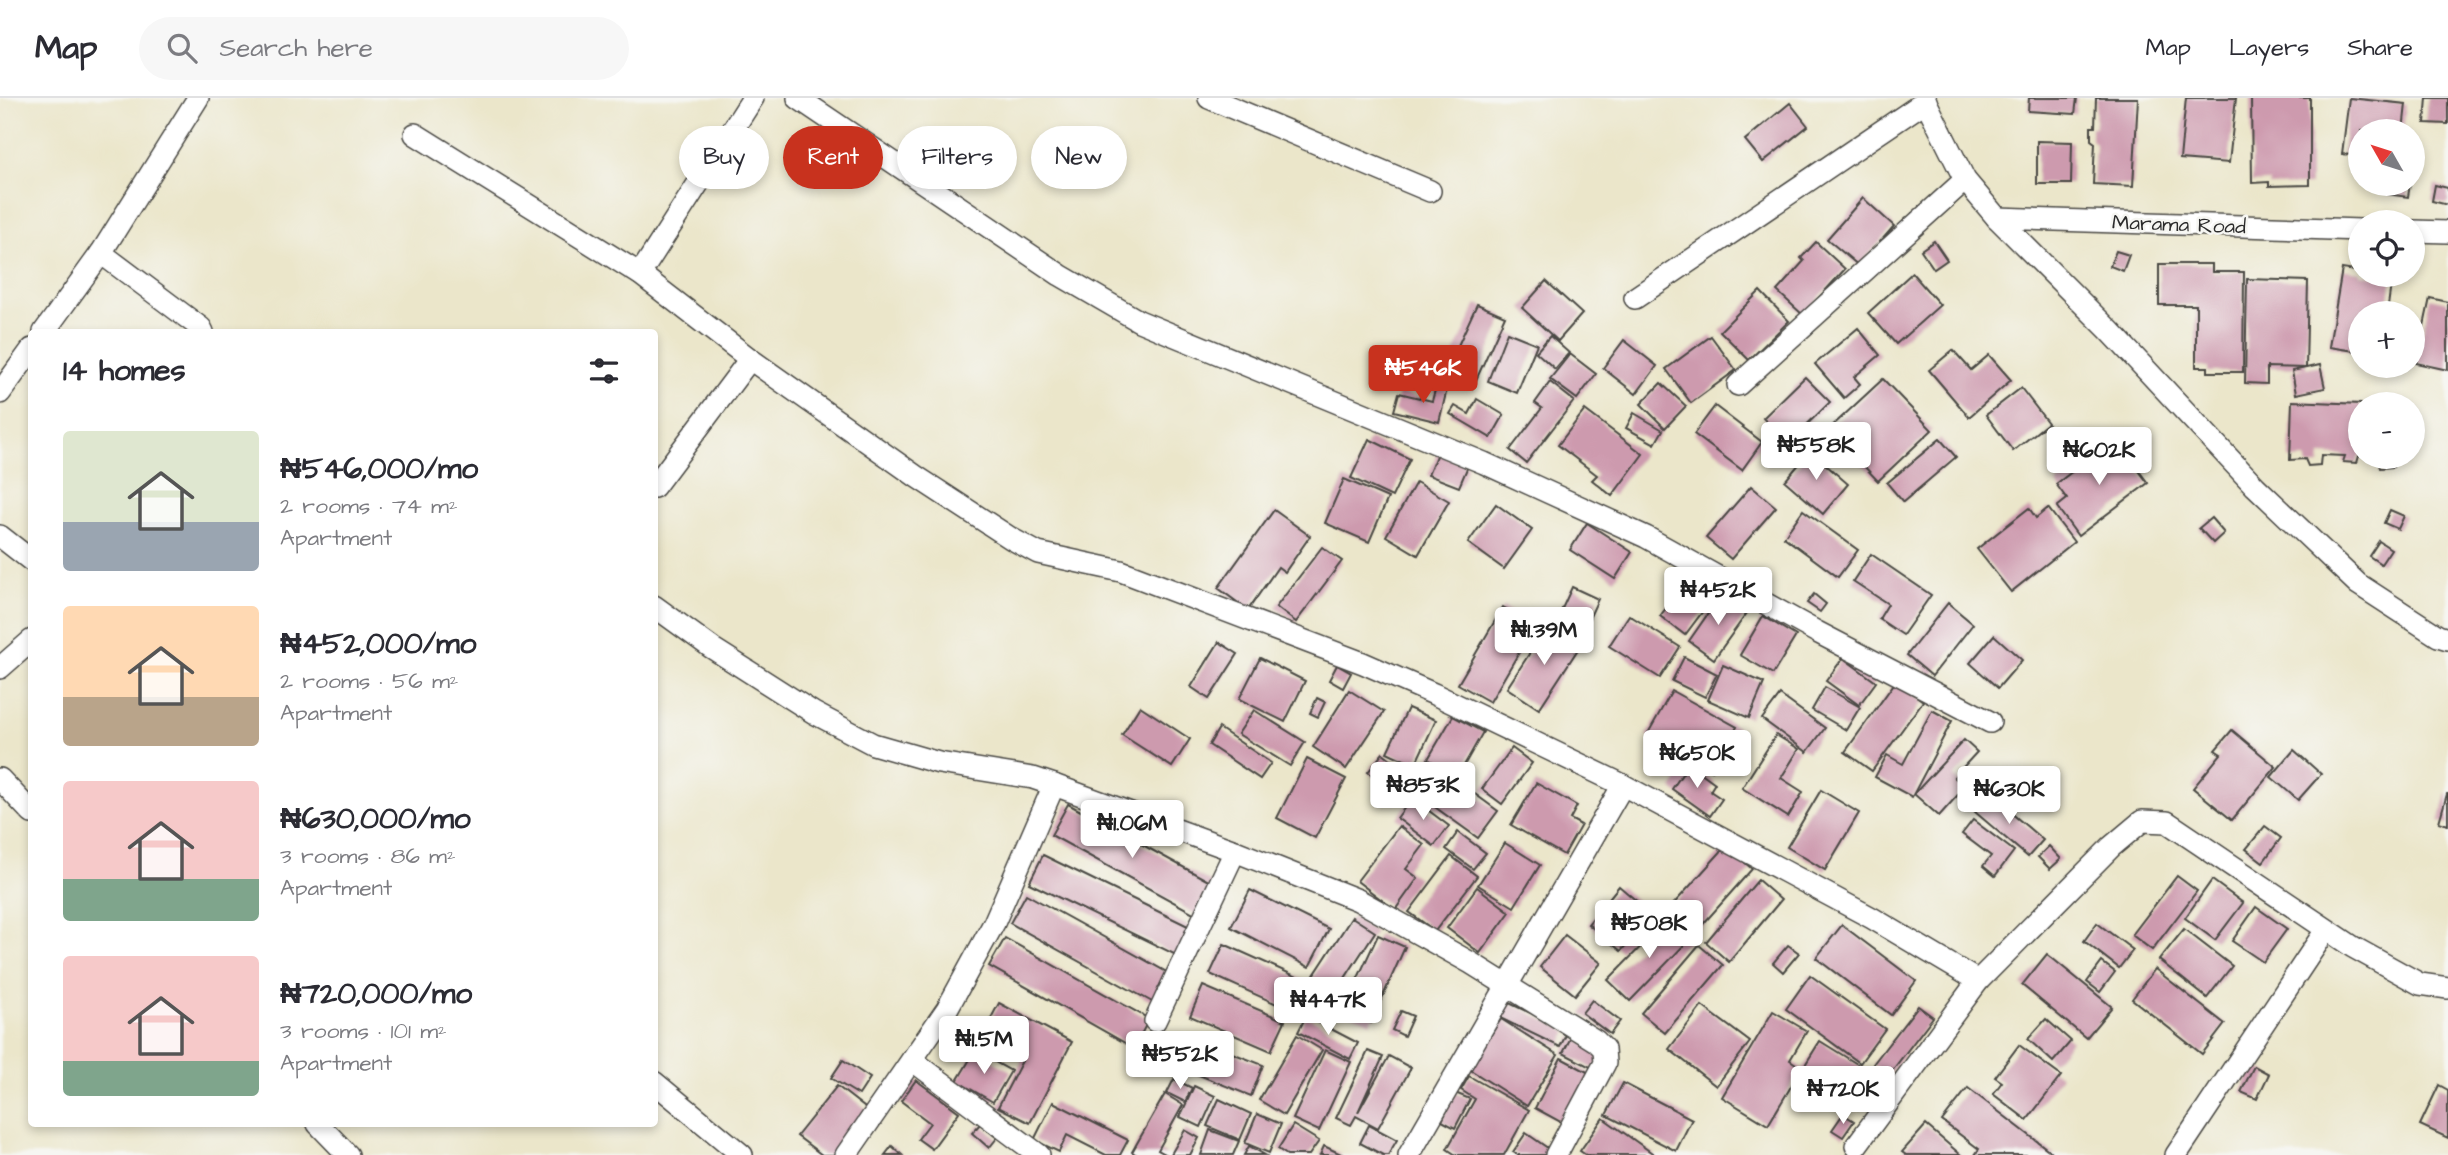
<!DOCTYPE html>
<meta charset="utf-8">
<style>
body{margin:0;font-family:"Architects Daughter",sans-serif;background:#f7f7f7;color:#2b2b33;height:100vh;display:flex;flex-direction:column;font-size:26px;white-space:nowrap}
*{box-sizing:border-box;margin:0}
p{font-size:23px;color:#7c7c81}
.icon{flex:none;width:38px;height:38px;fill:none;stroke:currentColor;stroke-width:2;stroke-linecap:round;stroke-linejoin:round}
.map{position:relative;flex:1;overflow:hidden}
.drawer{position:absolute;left:28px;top:231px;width:630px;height:798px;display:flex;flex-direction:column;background:#fff;border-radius:7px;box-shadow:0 4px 10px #0003}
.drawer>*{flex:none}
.banner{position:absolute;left:679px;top:28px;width:665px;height:63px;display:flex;gap:14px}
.needle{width:46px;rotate:309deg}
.fabs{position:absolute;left:2348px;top:21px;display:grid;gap:14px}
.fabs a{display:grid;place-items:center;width:77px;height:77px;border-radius:50%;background:#fff;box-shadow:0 4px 10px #0003;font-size:35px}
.price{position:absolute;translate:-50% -60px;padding:0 16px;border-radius:7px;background:#fff;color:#222;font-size:23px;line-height:46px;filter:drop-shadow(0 2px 4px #0008)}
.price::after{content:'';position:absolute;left:50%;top:42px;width:21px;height:16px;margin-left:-10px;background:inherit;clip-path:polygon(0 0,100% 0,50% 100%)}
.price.active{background:#c8321e;color:#fff}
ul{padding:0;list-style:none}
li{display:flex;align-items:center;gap:21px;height:175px;padding:0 35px}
li span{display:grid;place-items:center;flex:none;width:196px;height:140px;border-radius:7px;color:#555}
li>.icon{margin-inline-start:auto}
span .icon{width:84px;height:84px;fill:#fffc;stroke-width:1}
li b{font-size:30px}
h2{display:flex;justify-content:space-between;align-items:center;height:84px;padding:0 35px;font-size:30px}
.chip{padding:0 24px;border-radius:32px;background:#fff;box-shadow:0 4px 10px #0003;font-size:24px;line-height:63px}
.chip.active{background:#c8321e;color:#fff}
header{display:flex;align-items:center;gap:42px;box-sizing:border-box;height:98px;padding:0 35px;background:#fff;border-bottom:2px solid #e1e1e2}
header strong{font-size:33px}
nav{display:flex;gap:38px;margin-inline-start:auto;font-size:24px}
.search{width:490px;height:63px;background:#f7f7f7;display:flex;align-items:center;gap:18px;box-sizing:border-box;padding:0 24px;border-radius:38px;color:#7c7c81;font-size:26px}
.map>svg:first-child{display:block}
.building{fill:#cd9aae}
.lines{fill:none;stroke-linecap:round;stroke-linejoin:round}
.minor-casing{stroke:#484743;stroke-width:24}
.minor{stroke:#fff;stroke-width:21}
.labels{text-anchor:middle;stroke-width:5;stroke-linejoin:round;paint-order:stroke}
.street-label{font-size:21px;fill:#2b2b2b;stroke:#f6f6f2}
</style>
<header>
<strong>Map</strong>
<div class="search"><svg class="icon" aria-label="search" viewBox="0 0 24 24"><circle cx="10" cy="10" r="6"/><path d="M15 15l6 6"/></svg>Search here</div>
<nav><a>Map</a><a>Layers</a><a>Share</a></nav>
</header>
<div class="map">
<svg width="2448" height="1057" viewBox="0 0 2448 1057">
<rect width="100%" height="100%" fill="#f6f6f2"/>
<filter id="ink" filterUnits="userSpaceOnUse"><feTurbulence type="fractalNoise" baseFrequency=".0143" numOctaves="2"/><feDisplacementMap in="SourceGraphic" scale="14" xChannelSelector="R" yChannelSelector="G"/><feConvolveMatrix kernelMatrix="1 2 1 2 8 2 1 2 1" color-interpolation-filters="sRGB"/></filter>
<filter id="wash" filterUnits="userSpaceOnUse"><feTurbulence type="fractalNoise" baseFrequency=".00686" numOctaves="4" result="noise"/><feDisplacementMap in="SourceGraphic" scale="28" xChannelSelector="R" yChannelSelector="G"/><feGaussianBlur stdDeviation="1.57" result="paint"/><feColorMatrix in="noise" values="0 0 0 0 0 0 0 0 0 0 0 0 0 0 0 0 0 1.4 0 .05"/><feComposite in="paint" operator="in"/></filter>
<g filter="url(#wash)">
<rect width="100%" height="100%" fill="#ebe6ca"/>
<g id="blocks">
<g class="building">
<polygon points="2029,0 2077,0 2075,16 2028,13"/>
<polygon points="2096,0 2138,0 2133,88 2093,86 2095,45 2091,42 2091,29 2095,29"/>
<polygon points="2186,0 2236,0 2229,65 2180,61"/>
<polygon points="2251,0 2310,0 2310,87 2269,88 2269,84 2252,85"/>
<polygon points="2349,0 2406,6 2403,33 2361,33 2361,58 2342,56"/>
<polygon points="2427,0 2448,0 2448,26 2425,25"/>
<polygon points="1790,5 1808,28 1763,64 1745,42"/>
<polygon points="2037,43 2072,44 2071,86 2037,86"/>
<polygon points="2387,86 2410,86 2408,99 2385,96"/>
<polygon points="2435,87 2448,90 2448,107 2432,103"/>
<polygon points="1863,100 1894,128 1859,168 1827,141"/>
<polygon points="1934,143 1947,162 1934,171 1921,152"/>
<polygon points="1816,144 1845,171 1803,217 1777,193 1804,163 1801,160"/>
<polygon points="2116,153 2129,157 2123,173 2110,168"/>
<polygon points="2159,166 2212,166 2212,174 2244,174 2243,274 2208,274 2208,269 2196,269 2196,207 2159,207"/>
<polygon points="2342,171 2361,174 2361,177 2392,179 2387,215 2361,215 2361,254 2329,249"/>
<polygon points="1912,175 1940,207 1896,246 1868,215"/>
<polygon points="2247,181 2308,183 2306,270 2267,269 2267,286 2245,285"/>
<polygon points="1546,183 1582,216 1558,243 1522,210"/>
<polygon points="1760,193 1789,223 1749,262 1720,233"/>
<polygon points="2430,200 2448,204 2448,272 2416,265"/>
<polygon points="1477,206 1505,218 1472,291 1444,278"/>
<polygon points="1858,230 1880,257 1854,279 1860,286 1844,300 1815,266"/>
<polygon points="1507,234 1537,246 1517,295 1488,283"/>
<polygon points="1550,238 1569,255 1555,271 1536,254"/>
<polygon points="1711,238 1736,272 1691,305 1666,271"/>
<polygon points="1624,242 1657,268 1636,296 1603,270"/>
<polygon points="1953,252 1971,272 1989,257 2011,282 1969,319 1929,272"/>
<polygon points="1570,256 1596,276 1577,301 1550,281"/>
<polygon points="2320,267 2325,290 2296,296 2292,273"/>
<polygon points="1805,279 1830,304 1787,346 1763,320"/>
<polygon points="1883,281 1932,332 1878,383 1829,331"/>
<polygon points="1550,284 1574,303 1526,365 1510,352 1542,310 1535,305"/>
<polygon points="1437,285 1448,287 1439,324 1394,313 1399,295 1432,303"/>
<polygon points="1661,285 1686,308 1665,330 1641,306"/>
<polygon points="2021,290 2048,325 2013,353 1986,317"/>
<polygon points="1477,301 1504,317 1491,340 1450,316 1455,308 1469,316"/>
<polygon points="2292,303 2361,306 2361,358 2359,358 2357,365 2343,364 2345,358 2321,357 2320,367 2308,368 2305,361 2290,362"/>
<polygon points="1715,308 1762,344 1742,372 1694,336"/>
<polygon points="1585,312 1643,356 1612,398 1592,382 1597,377 1558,347"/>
<polygon points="1634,315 1663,332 1655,346 1626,330"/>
<polygon points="1369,341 1410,361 1392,399 1351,380"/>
<polygon points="1940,341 1956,359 1903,404 1887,385"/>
<polygon points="2115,341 2148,385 2078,438 2057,409 2067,401 2056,386"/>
<polygon points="1810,353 1848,386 1823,416 1785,383"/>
<polygon points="1437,355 1468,368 1459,389 1428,377"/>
<polygon points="2377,359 2394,359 2393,369 2380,370"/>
<polygon points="1344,381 1388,400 1369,444 1325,425"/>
<polygon points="1416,384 1449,403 1418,457 1386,438"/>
<polygon points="1751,388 1776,409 1731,461 1706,440"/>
<polygon points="1496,406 1532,432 1504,471 1468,445"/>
<polygon points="2029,410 2036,420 2048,410 2074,444 2011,494 1977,451"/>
<polygon points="1274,412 1310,438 1285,474 1278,469 1248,512 1218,490"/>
<polygon points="1803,412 1858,452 1838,479 1784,439"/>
<polygon points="2390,412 2404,418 2398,431 2384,425"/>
<polygon points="2211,420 2224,435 2213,445 2199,430"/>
<polygon points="1587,425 1632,454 1615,481 1570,452"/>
<polygon points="2379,443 2391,451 2381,466 2369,458"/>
<polygon points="1322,449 1342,463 1296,524 1276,509"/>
<polygon points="1871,456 1931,497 1903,537 1879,521 1888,506 1853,483"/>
<polygon points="1687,483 1712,501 1685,537 1660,518"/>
<polygon points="1572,489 1598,501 1581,538 1555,526"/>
<polygon points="1814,496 1826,506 1820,514 1807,505"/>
<polygon points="1721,497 1747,515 1714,561 1689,543"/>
<polygon points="1948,505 1973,526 1932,578 1907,557"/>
<polygon points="1503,509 1535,527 1490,604 1458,586"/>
<polygon points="1629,517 1680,549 1660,580 1609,548"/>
<polygon points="1763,518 1796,538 1773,576 1740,557"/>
<polygon points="1548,527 1580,548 1539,611 1507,590"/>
<polygon points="1994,537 2022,562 1998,590 1970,565"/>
<polygon points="1219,544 1238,556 1209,601 1191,589"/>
<polygon points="1684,559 1717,576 1705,599 1672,583"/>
<polygon points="1260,560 1305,583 1285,624 1239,601"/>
<polygon points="1843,560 1876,584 1859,607 1826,583"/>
<polygon points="1337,567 1351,575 1343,590 1329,582"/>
<polygon points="1723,567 1764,585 1749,620 1708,602"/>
<polygon points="1896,583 1923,603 1872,673 1845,654"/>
<polygon points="1825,589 1860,609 1846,632 1812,612"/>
<polygon points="1349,592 1384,614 1346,671 1313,649"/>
<polygon points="1672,593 1737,629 1712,673 1647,637"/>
<polygon points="1780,597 1825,630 1807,654 1762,621"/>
<polygon points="1317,600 1325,604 1318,619 1310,615"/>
<polygon points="1140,608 1190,641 1172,669 1122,637"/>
<polygon points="1408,610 1436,622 1415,667 1387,654"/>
<polygon points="1254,612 1305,644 1290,668 1238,636"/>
<polygon points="1932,612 1952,623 1912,699 1875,679 1887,657 1903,666"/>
<polygon points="1453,618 1483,634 1458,678 1428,661"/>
<polygon points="1219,630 1271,665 1260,681 1209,647"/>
<polygon points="2232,632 2276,669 2232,722 2193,690 2221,656 2215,652"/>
<polygon points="1776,637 1799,651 1781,680 1803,694 1788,719 1742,690"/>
<polygon points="1964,642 1977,654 1954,679 1965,689 1939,718 1914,696"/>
<polygon points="1512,650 1532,665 1502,706 1482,691"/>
<polygon points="2294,652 2321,676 2298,702 2271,679"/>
<polygon points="1383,655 1412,677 1397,696 1368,674"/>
<polygon points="1307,661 1346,681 1315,740 1277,720"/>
<polygon points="1434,666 1498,713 1478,740 1414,694"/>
<polygon points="1689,666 1715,685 1710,693 1722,701 1710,718 1672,691"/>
<polygon points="1536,685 1577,708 1570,721 1581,727 1564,757 1511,727"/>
<polygon points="1821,692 1859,715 1825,772 1787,749"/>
<polygon points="2447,696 2448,696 2448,727 2439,724"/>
<polygon points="1990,697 2043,742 2028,759 1975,714"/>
<polygon points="1412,700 1449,728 1434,748 1397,720"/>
<polygon points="1068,706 1214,786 1197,817 1051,737"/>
<polygon points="1973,722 2014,753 1995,778 1983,768 1991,758 1962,736"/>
<polygon points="1399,728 1424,747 1406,771 1418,780 1395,812 1357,783"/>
<polygon points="2265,728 2281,740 2263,764 2246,751"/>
<polygon points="1458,734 1486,755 1473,771 1446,751"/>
<polygon points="1505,745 1540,767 1514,809 1478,787"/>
<polygon points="1726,748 1752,771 1696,834 1670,810"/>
<polygon points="2049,748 2061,761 2050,771 2038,759"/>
<polygon points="1043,757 1192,830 1178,858 1029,785"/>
<polygon points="1451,758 1477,778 1435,833 1409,814"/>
<polygon points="2177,778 2197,793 2152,852 2132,837"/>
<polygon points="1758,782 1781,802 1729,864 1706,844"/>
<polygon points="2212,782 2243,805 2215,842 2185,820"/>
<polygon points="1619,788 1652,816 1621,853 1588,826"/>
<polygon points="1477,789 1510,814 1480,855 1447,830"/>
<polygon points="1250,792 1329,831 1309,869 1231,829"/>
<polygon points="1026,796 1170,876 1154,905 1010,825"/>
<polygon points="2256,809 2287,831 2263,864 2232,843"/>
<polygon points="1352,819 1375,834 1330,903 1307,888"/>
<polygon points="1669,820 1690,841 1630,903 1608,882"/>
<polygon points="2097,825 2133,852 2119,870 2084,843"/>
<polygon points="1842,827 1916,883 1891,917 1816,860"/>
<polygon points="2184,831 2232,868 2207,900 2159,862"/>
<polygon points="1378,837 1405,849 1371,925 1343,912"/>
<polygon points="1565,837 1601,865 1575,897 1540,869"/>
<polygon points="1005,840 1149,921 1134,950 989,868"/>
<polygon points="1224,846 1304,882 1290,912 1210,876"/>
<polygon points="1699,847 1723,867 1665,935 1641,915"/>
<polygon points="1788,847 1799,855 1783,874 1773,865"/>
<polygon points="2047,856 2112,909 2086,940 2022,887"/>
<polygon points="2102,864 2115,874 2100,894 2087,884"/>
<polygon points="2155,871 2225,926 2202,956 2132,901"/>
<polygon points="1810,877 1885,931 1860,965 1786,911"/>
<polygon points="1203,888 1285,923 1271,953 1190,918"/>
<polygon points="1592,902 1620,923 1610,936 1582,915"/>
<polygon points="1505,903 1568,933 1560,949 1498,919"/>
<polygon points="999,905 1072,944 1030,1025 998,1009 1022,963 980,941"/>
<polygon points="1702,908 1750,944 1716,988 1669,951"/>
<polygon points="1918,908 1933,919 1888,978 1873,966"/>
<polygon points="1401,913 1413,918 1404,938 1392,932"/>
<polygon points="1773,913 1807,933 1790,962 1802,970 1768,1027 1722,999"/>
<polygon points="1306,918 1358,945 1350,961 1298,934"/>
<polygon points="1501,921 1558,957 1527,1008 1469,971"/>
<polygon points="2046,921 2071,943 2053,964 2028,941"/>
<polygon points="1181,935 1263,967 1251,998 1169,965"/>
<polygon points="1297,937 1322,952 1284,1017 1259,1002"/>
<polygon points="1571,939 1603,955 1594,971 1563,955"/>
<polygon points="1820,943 1878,979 1858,1011 1800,975"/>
<polygon points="2019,947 2061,978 2027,1022 1993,996 2002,984 1995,979"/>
<polygon points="1325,952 1351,964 1319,1033 1293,1021"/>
<polygon points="975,953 1011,973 993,1004 957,983"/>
<polygon points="1368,953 1383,959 1358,1014 1389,958 1411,970 1378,1030 1356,1018 1351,1027 1336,1020"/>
<polygon points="1561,960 1593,977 1566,1027 1535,1010"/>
<polygon points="843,962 870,980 859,997 831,980"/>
<polygon points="2254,968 2269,976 2257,1001 2241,994"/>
<polygon points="1469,978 1529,1012 1504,1057 1456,1057 1447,1051 1475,1001 1461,992"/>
<polygon points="1174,981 1192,990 1185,1004 1167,995"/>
<polygon points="916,982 959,1014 932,1051 918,1041 930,1025 901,1003"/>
<polygon points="1623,985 1692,1021 1676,1053 1606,1017"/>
<polygon points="2439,987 2448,992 2448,1040 2420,1027"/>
<polygon points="837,988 869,1013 835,1057 822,1057 797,1038"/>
<polygon points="1194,988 1215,998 1201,1029 1180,1019"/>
<polygon points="1968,990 2055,1057 1975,1057 1979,1051 1942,1023"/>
<polygon points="1455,995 1470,1001 1455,1030 1442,1023"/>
<polygon points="1165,996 1183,1007 1158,1052 1167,1057 1137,1057 1132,1054"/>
<polygon points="1219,1001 1251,1016 1240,1042 1207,1028"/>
<polygon points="1053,1004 1128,1042 1120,1057 1106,1057 1067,1037 1059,1054 1034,1042"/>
<polygon points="1257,1016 1281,1026 1269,1055 1245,1045"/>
<polygon points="1843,1016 1854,1023 1843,1039 1832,1032"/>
<polygon points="1603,1020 1655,1057 1586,1057 1580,1053"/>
<polygon points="980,1026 997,1040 989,1050 972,1035"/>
<polygon points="1293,1027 1319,1043 1309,1057 1287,1057 1278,1051"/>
<polygon points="1369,1027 1397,1042 1388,1057 1383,1057 1360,1045"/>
<polygon points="1926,1027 1961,1057 1906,1057 1902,1054"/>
<polygon points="1185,1032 1199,1040 1190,1057 1173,1057 1171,1056"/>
<polygon points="1210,1032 1239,1043 1233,1057 1201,1057"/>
<polygon points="1526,1035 1552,1053 1549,1057 1518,1057 1513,1054"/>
<polygon points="892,1048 902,1057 885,1057"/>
<polygon points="1249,1048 1265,1057 1244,1057"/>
<polygon points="1324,1048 1343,1057 1320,1057"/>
</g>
</g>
</g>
<g filter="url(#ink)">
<use href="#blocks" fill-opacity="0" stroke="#484743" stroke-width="2"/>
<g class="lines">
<g class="minor-casing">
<g id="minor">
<polyline points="798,0 1060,177 1139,223 1484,365 1646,439 1817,534 1990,624"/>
<polyline points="1209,0 1430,93"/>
<polyline points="1924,0 1965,82 1997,120 2110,233 2255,388 2358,486 2438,538 2448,541"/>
<polyline points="415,36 640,176 750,261 917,379 1012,441 1038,455 1121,473 1363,565 1434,596 1623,687 1872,820 1978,883"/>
<polyline points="1997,120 2361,132"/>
<polyline points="2413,133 2448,134"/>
<polyline points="101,155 201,230 203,234"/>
<polyline points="640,176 753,0"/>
<polyline points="1635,200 1926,3"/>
<polyline points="44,234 101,155 198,0"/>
<polyline points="1738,287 1965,82"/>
<polyline points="0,295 32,251"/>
<polyline points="654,389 750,261"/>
<polyline points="0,438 32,463"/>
<polyline points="654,508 712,550 814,615 873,646 939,665 1033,680 1054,687 1235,753 1358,802 1471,865 1596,943 1604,951 1605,965 1556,1057"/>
<polyline points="0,570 32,542"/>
<polyline points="0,681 32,715"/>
<polyline points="1155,923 1235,753"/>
<polyline points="912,962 1039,1057"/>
<polyline points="654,984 742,1057"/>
<polyline points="318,1026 348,1057"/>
<polyline points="1856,1048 1978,883 2111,749 2142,723 2167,724 2353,849 2420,886 2448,890"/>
<polyline points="846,1057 947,911 994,825 1054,687"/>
<polyline points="1409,1057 1623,687"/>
<polyline points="2176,1057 2326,832"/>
</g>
</g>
<use href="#minor" class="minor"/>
</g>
</g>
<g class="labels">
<g class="street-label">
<text transform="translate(2179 126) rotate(2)" y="7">Marama Road</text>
</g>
</g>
</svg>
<div class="fabs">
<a><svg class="needle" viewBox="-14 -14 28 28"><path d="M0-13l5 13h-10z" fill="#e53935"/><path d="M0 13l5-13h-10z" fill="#7c7c81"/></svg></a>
<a><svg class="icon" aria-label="locate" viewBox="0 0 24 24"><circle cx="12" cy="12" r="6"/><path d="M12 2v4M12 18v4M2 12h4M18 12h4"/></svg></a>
<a>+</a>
<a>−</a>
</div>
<b class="price active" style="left:1423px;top:307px">₦546K</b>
<b class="price" style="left:1816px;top:384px">₦558K</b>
<b class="price" style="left:2099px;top:389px">₦602K</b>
<b class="price" style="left:1718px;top:529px">₦452K</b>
<b class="price" style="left:1544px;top:569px">₦1.39M</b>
<b class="price" style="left:1697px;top:692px">₦650K</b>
<b class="price" style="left:1423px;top:724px">₦853K</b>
<b class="price" style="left:2009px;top:728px">₦630K</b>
<b class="price" style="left:1132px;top:762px">₦1.06M</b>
<b class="price" style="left:1649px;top:862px">₦508K</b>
<b class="price" style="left:1328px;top:939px">₦447K</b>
<b class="price" style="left:984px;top:978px">₦1.5M</b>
<b class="price" style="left:1180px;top:993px">₦552K</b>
<b class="price" style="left:1843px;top:1028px">₦720K</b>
<div class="banner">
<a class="chip">Buy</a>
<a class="chip active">Rent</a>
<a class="chip">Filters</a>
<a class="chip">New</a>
</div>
<section class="drawer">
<h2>14 homes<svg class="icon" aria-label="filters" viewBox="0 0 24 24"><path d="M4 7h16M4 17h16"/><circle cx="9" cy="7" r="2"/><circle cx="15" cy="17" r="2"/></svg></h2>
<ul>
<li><span style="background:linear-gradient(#dfe7d0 65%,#9aa5b1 0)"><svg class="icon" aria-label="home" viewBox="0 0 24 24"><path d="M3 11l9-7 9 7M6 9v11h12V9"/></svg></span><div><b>₦546,000/mo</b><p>2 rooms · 74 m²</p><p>Apartment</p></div></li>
<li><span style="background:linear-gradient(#ffd9b3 65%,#b9a48a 0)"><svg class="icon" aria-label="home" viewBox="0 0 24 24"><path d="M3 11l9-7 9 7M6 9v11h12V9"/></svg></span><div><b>₦452,000/mo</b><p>2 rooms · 56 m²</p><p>Apartment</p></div></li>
<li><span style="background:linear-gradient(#f6c9c9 70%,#7fa58c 0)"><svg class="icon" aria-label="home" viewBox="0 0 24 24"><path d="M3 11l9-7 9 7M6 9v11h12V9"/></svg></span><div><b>₦630,000/mo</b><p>3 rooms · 86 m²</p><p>Apartment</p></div></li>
<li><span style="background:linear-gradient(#f6c9c9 75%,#7fa58c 0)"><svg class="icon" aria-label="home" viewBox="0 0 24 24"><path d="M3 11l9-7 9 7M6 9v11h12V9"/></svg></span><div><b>₦720,000/mo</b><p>3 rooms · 101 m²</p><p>Apartment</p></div></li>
</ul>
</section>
</div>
